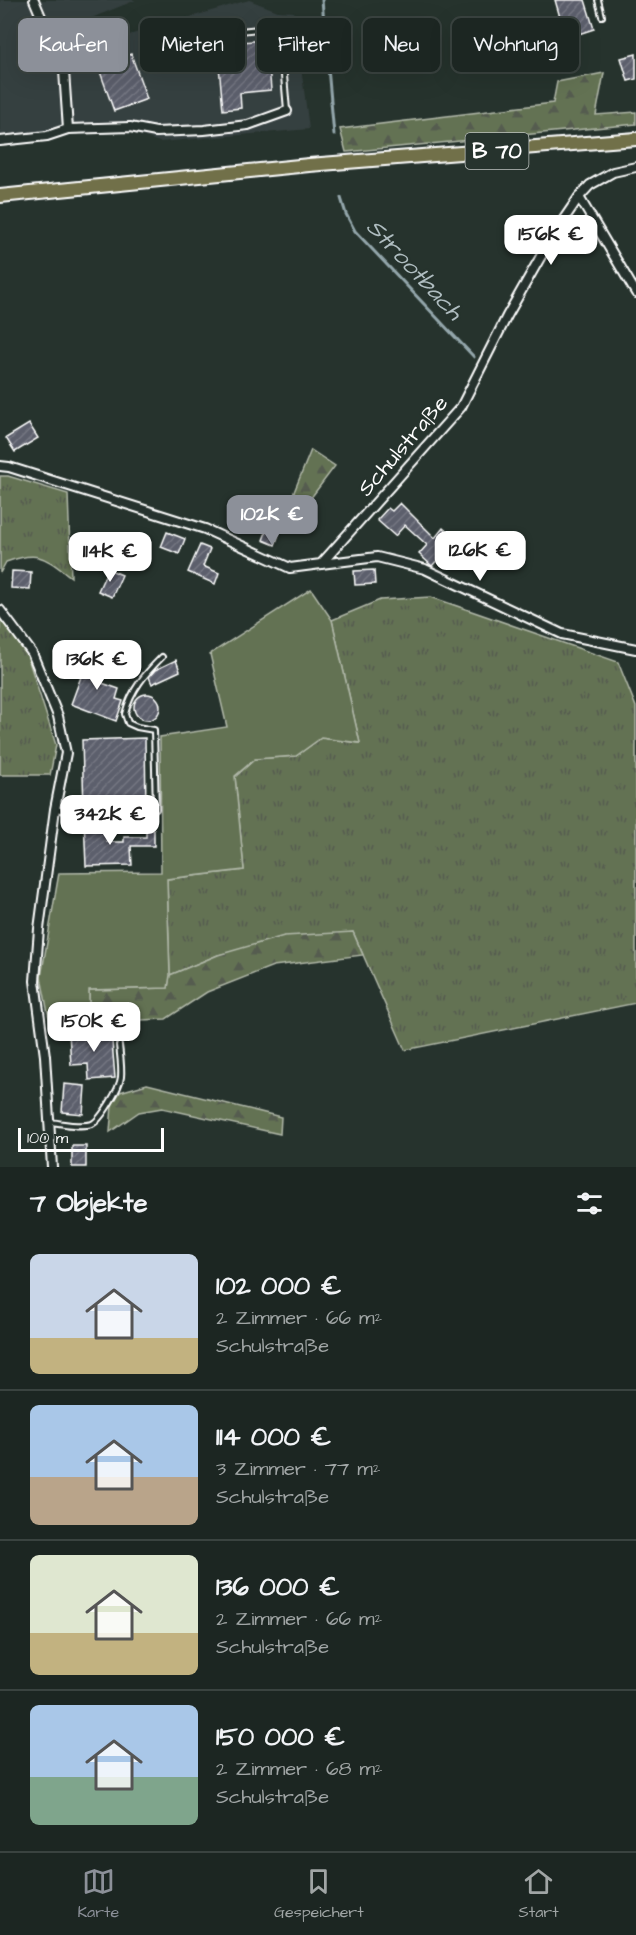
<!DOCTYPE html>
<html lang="de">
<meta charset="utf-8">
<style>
body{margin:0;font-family:"Architects Daughter",sans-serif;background:#29322f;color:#f1f3f6;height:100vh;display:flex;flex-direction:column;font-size:22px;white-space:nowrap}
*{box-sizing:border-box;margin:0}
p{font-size:20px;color:#a0a5a5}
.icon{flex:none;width:33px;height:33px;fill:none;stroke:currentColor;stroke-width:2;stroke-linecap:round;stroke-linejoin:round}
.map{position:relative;height:1167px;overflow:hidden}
.panel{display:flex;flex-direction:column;background:#1c2622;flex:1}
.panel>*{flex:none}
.top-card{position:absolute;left:18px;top:18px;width:600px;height:54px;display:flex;gap:12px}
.scale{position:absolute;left:18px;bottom:15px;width:146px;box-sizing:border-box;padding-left:6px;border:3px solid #fff;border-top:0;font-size:16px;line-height:21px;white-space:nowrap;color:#fff;-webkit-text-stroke:4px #26332d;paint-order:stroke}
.price{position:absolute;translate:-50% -51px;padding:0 14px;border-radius:12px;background:#fff;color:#222;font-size:20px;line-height:39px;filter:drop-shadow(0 2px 3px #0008)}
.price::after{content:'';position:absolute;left:50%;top:36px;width:18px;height:14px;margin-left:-9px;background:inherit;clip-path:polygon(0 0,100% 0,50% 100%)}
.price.active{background:#8c9099;color:#fff}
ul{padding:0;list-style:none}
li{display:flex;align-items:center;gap:18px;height:150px;padding:0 30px}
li+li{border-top:2px solid #3a4340}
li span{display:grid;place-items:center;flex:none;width:168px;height:120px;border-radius:9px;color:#555}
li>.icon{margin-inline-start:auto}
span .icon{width:72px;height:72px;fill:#fffc;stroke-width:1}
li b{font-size:26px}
h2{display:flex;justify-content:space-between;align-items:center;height:72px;padding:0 30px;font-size:26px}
.tag{padding:0 21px;border-radius:9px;background:#1c2622;box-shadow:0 6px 24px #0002,0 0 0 2px #3a4340;font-size:21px;line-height:54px}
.tag.active{background:#8c9099;color:#fff}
.tabs{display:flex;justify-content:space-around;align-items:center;height:84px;border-top:2px solid #3a4340;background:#1c2622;font-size:16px;color:#a0a5a5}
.tabs a{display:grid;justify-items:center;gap:3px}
.tabs .active{color:#8c9099}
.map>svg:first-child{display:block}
.built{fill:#364040}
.grass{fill:url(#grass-tufts);stroke:#b1b8a9;stroke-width:1.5}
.forest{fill:url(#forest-firs);stroke:#b1b8a9;stroke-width:1.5}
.garden{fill:#637253;stroke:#b1b8a9;stroke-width:1.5}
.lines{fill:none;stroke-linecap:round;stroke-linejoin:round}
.stream{stroke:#94a7ac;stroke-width:3}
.building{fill:url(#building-hatch);stroke:#fff;stroke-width:1.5}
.lane-casing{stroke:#fff;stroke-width:8}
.street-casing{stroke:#fff;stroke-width:12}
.primary-casing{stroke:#fff;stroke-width:16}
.lane{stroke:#26332d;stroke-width:4}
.street{stroke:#26332d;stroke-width:8}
.primary{stroke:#71704a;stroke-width:12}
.labels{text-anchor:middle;stroke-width:4.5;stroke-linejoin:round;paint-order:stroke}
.shield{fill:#26332d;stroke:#bec2c0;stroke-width:1.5}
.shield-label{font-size:21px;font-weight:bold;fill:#fff}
.street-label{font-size:22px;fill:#fff;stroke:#26332d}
.water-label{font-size:24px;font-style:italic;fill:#afbdc0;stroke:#26332d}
</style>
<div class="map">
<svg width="636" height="1167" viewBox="0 0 636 1167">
<defs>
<pattern id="grass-tufts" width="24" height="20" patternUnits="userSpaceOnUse" patternTransform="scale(1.5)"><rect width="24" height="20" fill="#637253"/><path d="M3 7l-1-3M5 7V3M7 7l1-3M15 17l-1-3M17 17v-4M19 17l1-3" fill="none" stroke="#555b4f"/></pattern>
<pattern id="forest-firs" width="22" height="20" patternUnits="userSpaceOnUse" patternTransform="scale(1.5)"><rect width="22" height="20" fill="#637253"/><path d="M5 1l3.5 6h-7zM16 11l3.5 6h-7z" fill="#555b4f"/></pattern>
<pattern id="building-hatch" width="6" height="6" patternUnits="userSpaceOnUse" patternTransform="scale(1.5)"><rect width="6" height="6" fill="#5c5f6c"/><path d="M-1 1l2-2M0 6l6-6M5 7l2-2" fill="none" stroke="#747782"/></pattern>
</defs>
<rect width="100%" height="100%" fill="#26332d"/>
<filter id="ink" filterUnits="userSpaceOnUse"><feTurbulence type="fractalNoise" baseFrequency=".0167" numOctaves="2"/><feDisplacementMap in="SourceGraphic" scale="12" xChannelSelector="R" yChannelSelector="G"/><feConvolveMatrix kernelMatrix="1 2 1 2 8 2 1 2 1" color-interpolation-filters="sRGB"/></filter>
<g filter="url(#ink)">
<polygon class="built" points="0,0 136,0 59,31 70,57 122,37 249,0 278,11 294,12 309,129 160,142 129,132 75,133 0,139"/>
<g class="grass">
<path d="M0,476H8L68,494L71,577C44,557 39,550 6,562L0,573Z"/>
<polygon points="431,597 618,662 636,707 636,1003 405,1050 353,932 218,955 170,975 167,879 244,870 235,777 255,759 296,756 321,738 360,743 332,620 380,600"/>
<polygon points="0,618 27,655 56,745 50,775 0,775"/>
</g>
<g class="forest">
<polygon points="604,73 596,115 636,112 636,124 346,152 340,129 553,103 557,82"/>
<polygon points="311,450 335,466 307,503 292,497"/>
<polygon points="353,932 363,955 273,966 207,992 166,1019 89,1022 89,990 168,988 170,975 218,955 284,936"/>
<polygon points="147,1084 281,1117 280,1134 162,1108 139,1112 110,1132 112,1105 120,1092"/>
</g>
<polygon class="garden" points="311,589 332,620 360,743 321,738 296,756 255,759 235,776 244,870 167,879 170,975 168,988 89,990 89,1022 50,1024 41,977 59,873 161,872 160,737 227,727 210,654"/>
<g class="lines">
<g class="stream">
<polyline points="322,0 334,135"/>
<polyline points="341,198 346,214 355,231 474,357"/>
</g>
</g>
<g class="building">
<polygon points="555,0 585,0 594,29 566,38"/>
<polygon points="267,40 271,90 240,93 241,108 223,110 217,44"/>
<polygon points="131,54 147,99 114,111 98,66"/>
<polygon points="636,54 636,79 628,81 621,58"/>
<polygon points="29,424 38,438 15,452 6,438"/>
<polygon points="400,503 435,538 443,528 456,539 432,566 419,554 427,545 405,525 395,536 377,520 388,508 392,511"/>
<polygon points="268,527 280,532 275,545 263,540"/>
<polygon points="167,532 185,539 179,554 161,547"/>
<polygon points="200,545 210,549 203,566 219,573 215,584 188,572"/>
<polygon points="108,569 122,575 112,597 98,591"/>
<polygon points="374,570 375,584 355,585 354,571"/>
<polygon points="12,571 31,572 30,589 11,588"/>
<polygon points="89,655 110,663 102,683 119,689 116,699 123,701 116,721 71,704"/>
<polygon points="176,660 180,671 152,684 149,677 155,670"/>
<circle cx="147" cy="707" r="13"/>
<polygon points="145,738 146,809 140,811 106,811 106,813 84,810 82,740"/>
<polygon points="84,819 106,821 107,842 124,842 124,837 146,837 146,830 154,830 154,846 131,846 132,865 86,866"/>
<polygon points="111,1029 115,1078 89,1080 88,1064 71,1065 69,1032"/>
<polygon points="64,1084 85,1086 83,1114 62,1112"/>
<rect x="72" y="1146" width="14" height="21"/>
</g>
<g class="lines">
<g class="lane-casing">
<g id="lane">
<polyline points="598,0 602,16"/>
<polyline points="231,32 277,27 280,30 287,110"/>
<path d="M56,809C84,815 130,825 156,809L154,730L137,727L128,723L125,714C131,690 145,674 162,657"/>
<path d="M50,1122C61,1123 80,1128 92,1124C101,1120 120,1088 121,1077C122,1067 120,1055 119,1045"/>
</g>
</g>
<g class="street-casing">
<g id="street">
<polyline points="34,0 64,71 68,129"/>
<polyline points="0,141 47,136 68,129 130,127 156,132 204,130 248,125 287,111"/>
<polyline points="579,197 636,293"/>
<polyline points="0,466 9,467 205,529 290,568 321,564 461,407 507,316 553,235 579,197 590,185 613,172 636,167"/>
<polyline points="321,564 377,557 425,569 562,634 636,649"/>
<polyline points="0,610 32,653 58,716 66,753 55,809 39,929 35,981 45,1056 52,1167"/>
</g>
</g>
<g class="primary-casing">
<polyline id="primary" points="0,196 309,165 636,139"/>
</g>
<use href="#lane" class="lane"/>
<use href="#street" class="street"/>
<use href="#primary" class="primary"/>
</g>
</g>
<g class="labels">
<rect class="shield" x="465.5" y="133" width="63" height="36" rx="4.5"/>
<g class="shield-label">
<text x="497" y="158">B 70</text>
</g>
<g class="street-label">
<text transform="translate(402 445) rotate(-49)" y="8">Schulstraße</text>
</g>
<g class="water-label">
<text transform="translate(415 269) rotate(47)" y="8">Strootbach</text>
</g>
</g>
</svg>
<div class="scale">100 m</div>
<b class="price" style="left:551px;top:266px">156K €</b>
<b class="price active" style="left:272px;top:546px">102K €</b>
<b class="price" style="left:480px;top:582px">126K €</b>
<b class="price" style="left:110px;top:583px">114K €</b>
<b class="price" style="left:97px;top:691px">136K €</b>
<b class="price" style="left:110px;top:846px">342K €</b>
<b class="price" style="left:94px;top:1053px">150K €</b>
<div class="top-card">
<a class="tag active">Kaufen</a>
<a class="tag">Mieten</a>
<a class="tag">Filter</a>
<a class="tag">Neu</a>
<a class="tag">Wohnung</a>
</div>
</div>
<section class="panel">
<h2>7 Objekte<svg class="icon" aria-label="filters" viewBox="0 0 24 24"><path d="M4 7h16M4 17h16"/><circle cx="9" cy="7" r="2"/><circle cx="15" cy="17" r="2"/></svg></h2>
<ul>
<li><span style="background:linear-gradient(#c9d6e8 70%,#c2b280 0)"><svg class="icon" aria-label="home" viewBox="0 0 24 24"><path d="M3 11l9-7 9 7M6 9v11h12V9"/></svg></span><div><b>102 000 €</b><p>2 Zimmer · 66 m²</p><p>Schulstraße</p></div></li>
<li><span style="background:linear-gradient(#a9c7e8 60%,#b9a48a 0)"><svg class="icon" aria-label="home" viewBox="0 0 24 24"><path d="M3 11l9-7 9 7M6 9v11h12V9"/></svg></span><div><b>114 000 €</b><p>3 Zimmer · 77 m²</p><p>Schulstraße</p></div></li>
<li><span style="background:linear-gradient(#dfe7d0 65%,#c2b280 0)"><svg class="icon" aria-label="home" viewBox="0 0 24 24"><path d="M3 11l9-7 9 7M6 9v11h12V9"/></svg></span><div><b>136 000 €</b><p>2 Zimmer · 66 m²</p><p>Schulstraße</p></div></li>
<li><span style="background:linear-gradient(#a9c7e8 60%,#7fa58c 0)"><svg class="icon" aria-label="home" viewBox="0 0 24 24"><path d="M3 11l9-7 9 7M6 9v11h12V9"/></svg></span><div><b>150 000 €</b><p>2 Zimmer · 68 m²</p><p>Schulstraße</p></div></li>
</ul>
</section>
<nav class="tabs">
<a class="active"><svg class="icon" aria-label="map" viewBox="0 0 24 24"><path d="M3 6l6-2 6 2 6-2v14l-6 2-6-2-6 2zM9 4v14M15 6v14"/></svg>Karte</a>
<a><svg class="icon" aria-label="saved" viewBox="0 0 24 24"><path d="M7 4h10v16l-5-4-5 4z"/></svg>Gespeichert</a>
<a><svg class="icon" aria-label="home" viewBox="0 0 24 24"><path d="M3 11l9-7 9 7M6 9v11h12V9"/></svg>Start</a>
</nav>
